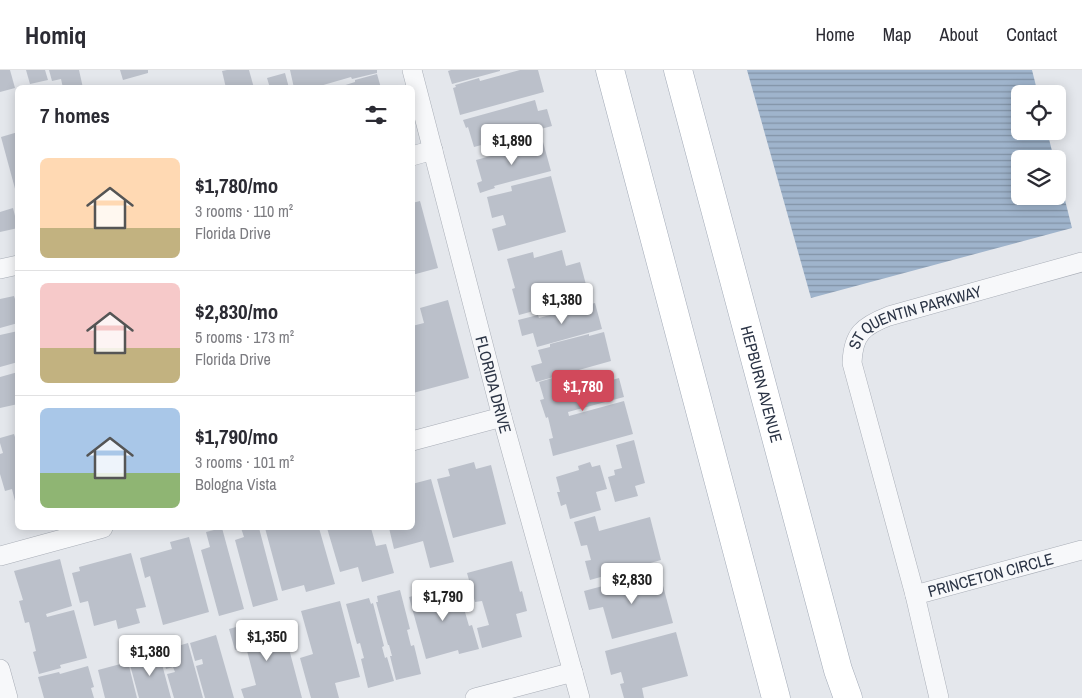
<!DOCTYPE html>
<meta charset="utf-8">
<style>
body{margin:0;font-family:"Archivo Narrow",sans-serif;background:#f7f7f7;color:#2b2b33;height:100vh;display:flex;flex-direction:column;font-size:19px;white-space:nowrap}
*{box-sizing:border-box;margin:0}
p{font-size:16px;color:#7c7c81}
.icon{flex:none;width:28px;height:28px;fill:none;stroke:currentColor;stroke-width:2;stroke-linecap:round;stroke-linejoin:round}
.map{position:relative;flex:1;overflow:hidden}
.sheet{position:absolute;left:15px;top:15px;width:400px;height:445px;display:flex;flex-direction:column;background:#fff;border-radius:8px;box-shadow:0 2px 12px #0003}
.sheet>*{flex:none}
.fabs{position:absolute;left:1011px;top:15px;display:grid;gap:10px}
.fabs a{display:grid;place-items:center;width:55px;height:55px;border-radius:8px;background:#fff;box-shadow:0 2px 12px #0003;font-size:25px}
.price{position:absolute;translate:-50% -42px;padding:0 11px;border-radius:5px;background:#fff;color:#222;font-size:16px;line-height:32px;filter:drop-shadow(0 1px 2px #0008)}
.price::after{content:'';position:absolute;left:50%;top:30px;width:15px;height:11px;margin-left:-8px;background:inherit;clip-path:polygon(0 0,100% 0,50% 100%)}
.price.on{background:#d1495b;color:#fff}
ul{padding:0;list-style:none}
li{display:flex;align-items:center;gap:15px;height:125px;padding:0 25px}
li+li{border-top:1px solid #e1e1e2}
li span{display:grid;place-items:center;flex:none;width:140px;height:100px;border-radius:8px;color:#555}
li>.icon{margin-inline-start:auto}
span .icon{width:60px;height:60px;fill:#fffc;stroke-width:1}
li b{font-size:21px}
h2{display:flex;justify-content:space-between;align-items:center;height:60px;padding:0 25px;font-size:21px}
header{display:flex;align-items:center;gap:30px;box-sizing:border-box;height:70px;padding:0 25px;background:#fff;border-bottom:1px solid #e1e1e2}
header strong{font-size:24px}
nav{display:flex;gap:28px;margin-inline-start:auto;font-size:18px}
.map>svg:first-child{display:block}
.water{fill:url(#water-rules)}
.building{fill:#bbc0ca}
.lines{fill:none;stroke-linecap:round;stroke-linejoin:round}
.minor-casing{stroke:#a9aeb7;stroke-width:20}
.primary-casing{stroke:#a3abb8;stroke-width:29}
.minor{stroke:#f7f8fa;stroke-width:19}
.primary{stroke:#fff;stroke-width:28}
.labels{text-anchor:middle;stroke-width:5;stroke-linejoin:round;paint-order:stroke}
.street-label{font-size:16px;fill:#2b3445;stroke:#f4f6f9}
</style>
<header>
<strong>Homiq</strong>
<nav><a>Home</a><a>Map</a><a>About</a><a>Contact</a></nav>
</header>
<div class="map">
<svg width="1082" height="628" viewBox="0 0 1082 628">
<defs>
<pattern id="water-rules" width="6" height="5" patternUnits="userSpaceOnUse" patternTransform="scale(1.25)"><rect width="6" height="5" fill="#9fb4cc"/><path d="M0 2.5h6" fill="none" stroke="#8293a7"/></pattern>
</defs>
<rect width="100%" height="100%" fill="#e4e7ec"/>
<polygon class="water" points="747,0 1032,0 1038,24 1020,24 1020,61 1047,61 1054,89 1020,89 1020,126 1058,126 1058,102 1072,158 811,228"/>
<g class="building">
<polygon points="0,0 10,0 15,18 0,22"/>
<polygon points="26,0 45,0 48,10 30,14"/>
<polygon points="49,0 79,0 83,18 63,18 61,9 52,11"/>
<polygon points="120,0 148,0 148,3 123,10"/>
<polygon points="227,0 249,0 254,18 226,18 222,1"/>
<polygon points="290,0 377,0 377,3 352,9 351,7 313,18 294,18"/>
<polygon points="451,0 500,0 500,1 452,14 448,1"/>
<polygon points="520,0 538,0 544,22 460,45 453,18 456,17 455,15 479,8 480,11"/>
<polygon points="285,3 289,18 270,18 267,8"/>
<polygon points="377,4 381,18 336,18 355,12 355,10"/>
<polygon points="535,30 538,41 547,39 552,56 474,77 468,57 466,58 463,50"/>
<polygon points="18,62 18,126 17,126 1,67"/>
<polygon points="543,72 551,101 494,116 495,118 480,123 477,113 482,111 476,90"/>
<polygon points="551,106 566,162 498,181 492,159 506,155 503,145 492,148 487,127 512,121 511,116"/>
<polygon points="420,131 438,198 412,205 412,133"/>
<polygon points="13,138 18,158 0,162 0,142"/>
<polygon points="562,180 566,196 580,192 589,226 519,245 512,219 515,218 507,189 533,182 534,188"/>
<polygon points="14,226 18,238 18,253 0,258 0,229"/>
<polygon points="448,230 469,308 413,323 412,256 424,253 420,238"/>
<polygon points="595,233 602,259 537,277 533,263 522,266 518,250 538,245 539,248"/>
<polygon points="18,261 18,292 0,297 0,265"/>
<polygon points="604,262 611,291 536,312 531,296 542,293 538,280 550,277 550,274 589,264 589,266"/>
<polygon points="594,301 598,314 619,308 624,327 568,342 569,346 624,331 633,364 553,386 549,369 553,368 548,347 546,348 540,330 544,329 539,312 559,306 560,310"/>
<polygon points="18,302 18,334 0,338 0,307"/>
<polygon points="14,364 15,367 18,366 18,430 15,431 12,419 5,421 0,404 0,384 3,383 0,373 0,368"/>
<polygon points="634,370 645,413 635,416 638,426 615,432 608,407 615,405 614,400 622,398 616,375"/>
<polygon points="474,392 476,399 491,395 506,454 453,468 437,409 450,406 448,399"/>
<polygon points="590,392 592,397 600,395 607,419 596,422 601,440 570,449 566,434 561,436 557,422 560,422 556,407 579,400 578,396"/>
<polygon points="431,409 454,492 430,498 423,471 394,479 389,458 412,458 412,414"/>
<polygon points="595,446 599,461 650,447 661,490 590,510 585,491 591,490 587,475 581,476 574,452"/>
<polygon points="222,458 244,539 219,546 201,480 210,477 206,462"/>
<polygon points="241,458 259,458 278,530 253,537 235,470 244,467"/>
<polygon points="265,458 319,458 335,514 306,522 304,515 282,521"/>
<polygon points="327,458 371,458 376,476 386,474 394,503 362,512 358,497 340,502"/>
<polygon points="189,467 209,542 163,555 150,506 145,508 140,488 172,479 170,472"/>
<polygon points="131,483 146,537 136,539 140,553 118,559 116,550 94,556 88,531 80,533 72,503 80,501 79,497"/>
<polygon points="60,489 72,536 46,544 47,547 74,540 87,588 60,595 61,598 39,604 33,582 36,581 29,552 25,553 19,531 23,530 14,501"/>
<polygon points="512,491 520,522 522,521 527,541 516,544 522,567 482,578 477,558 489,555 482,531 475,532 467,503"/>
<polygon points="659,501 673,553 612,569 603,537 589,540 584,521"/>
<polygon points="457,514 469,556 472,555 479,579 459,584 458,580 426,589 409,527"/>
<polygon points="400,520 410,559 407,560 411,576 414,575 421,604 396,610 390,586 392,586 389,575 388,575 376,532 378,532 377,526"/>
<polygon points="369,528 371,534 373,533 384,576 382,577 385,588 387,587 394,611 368,618 361,589 364,588 360,573 357,574 346,534"/>
<polygon points="340,531 360,607 335,613 339,628 311,628 300,588 313,584 301,541"/>
<polygon points="261,550 265,565 284,560 302,628 244,628 241,619 256,615 246,577 235,580 229,559"/>
<polygon points="676,562 688,606 642,618 644,628 624,628 620,614 624,613 621,602 611,605 605,581"/>
<polygon points="216,565 234,628 205,628 196,596 203,594 202,589 195,591 190,573"/>
<polygon points="188,573 203,628 174,628 167,604 175,602 173,597 166,599 161,581"/>
<polygon points="159,583 171,628 139,628 129,591"/>
<polygon points="128,592 137,628 105,628 98,600"/>
<polygon points="88,596 94,617 91,618 94,628 44,628 38,607 59,602 60,604"/>
</g>
<g class="lines">
<g class="minor-casing">
<g id="minor">
<path id="s1" d="M412,0L502,347L580,628"/>
<polyline points="412,86 433,80"/>
<polyline points="0,199 18,195"/>
<polyline points="412,371 502,347"/>
<polyline points="0,486 103,458"/>
<path id="s2" d="M915,525L852,293C853,264 863,256 889,246L1082,192"/>
<polyline points="0,599 8,628"/>
<polyline points="475,628 573,602"/>
<path id="s3" d="M939,628L915,525L1082,480"/>
</g>
</g>
<g class="primary-casing">
<g id="primary">
<polyline points="610,0 776,628"/>
<path id="s4" d="M678,0L838,600L848,628"/>
</g>
</g>
<use href="#minor" class="minor"/>
<use href="#primary" class="primary"/>
</g>
<g class="labels">
<g class="street-label">
<text dy="6" stroke="none"><textPath href="#s2" startOffset="328">ST QUENTIN PARKWAY</textPath></text>
<text dy="6" stroke="none"><textPath href="#s4" startOffset="325">HEPBURN AVENUE</textPath></text>
<text dy="6" stroke="none"><textPath href="#s1" startOffset="325">FLORIDA DRIVE</textPath></text>
<text dy="6" stroke="none"><textPath href="#s3" startOffset="184">PRINCETON CIRCLE</textPath></text>
</g>
</g>
</svg>
<div class="fabs">
<a><svg class="icon" aria-label="locate" viewBox="0 0 24 24"><circle cx="12" cy="12" r="6"/><path d="M12 2v4M12 18v4M2 12h4M18 12h4"/></svg></a>
<a><svg class="icon" aria-label="layers" viewBox="0 0 24 24"><path d="M12 4l9 5-9 5-9-5zM3 14l9 5 9-5"/></svg></a>
</div>
<b class="price" style="left:512px;top:96px">$1,890</b>
<b class="price" style="left:562px;top:255px">$1,380</b>
<b class="price on" style="left:583px;top:342px">$1,780</b>
<b class="price" style="left:632px;top:535px">$2,830</b>
<b class="price" style="left:443px;top:552px">$1,790</b>
<b class="price" style="left:267px;top:592px">$1,350</b>
<b class="price" style="left:150px;top:607px">$1,380</b>
<section class="sheet">
<h2>7 homes<svg class="icon" aria-label="filters" viewBox="0 0 24 24"><path d="M4 7h16M4 17h16"/><circle cx="9" cy="7" r="2"/><circle cx="15" cy="17" r="2"/></svg></h2>
<ul>
<li><span style="background:linear-gradient(#ffd9b3 70%,#c2b280 0)"><svg class="icon" aria-label="home" viewBox="0 0 24 24"><path d="M3 11l9-7 9 7M6 9v11h12V9"/></svg></span><div><b>$1,780/mo</b><p>3 rooms · 110 m²</p><p>Florida Drive</p></div></li>
<li><span style="background:linear-gradient(#f6c9c9 65%,#c2b280 0)"><svg class="icon" aria-label="home" viewBox="0 0 24 24"><path d="M3 11l9-7 9 7M6 9v11h12V9"/></svg></span><div><b>$2,830/mo</b><p>5 rooms · 173 m²</p><p>Florida Drive</p></div></li>
<li><span style="background:linear-gradient(#a9c7e8 65%,#8fb573 0)"><svg class="icon" aria-label="home" viewBox="0 0 24 24"><path d="M3 11l9-7 9 7M6 9v11h12V9"/></svg></span><div><b>$1,790/mo</b><p>3 rooms · 101 m²</p><p>Bologna Vista</p></div></li>
</ul>
</section>
</div>
